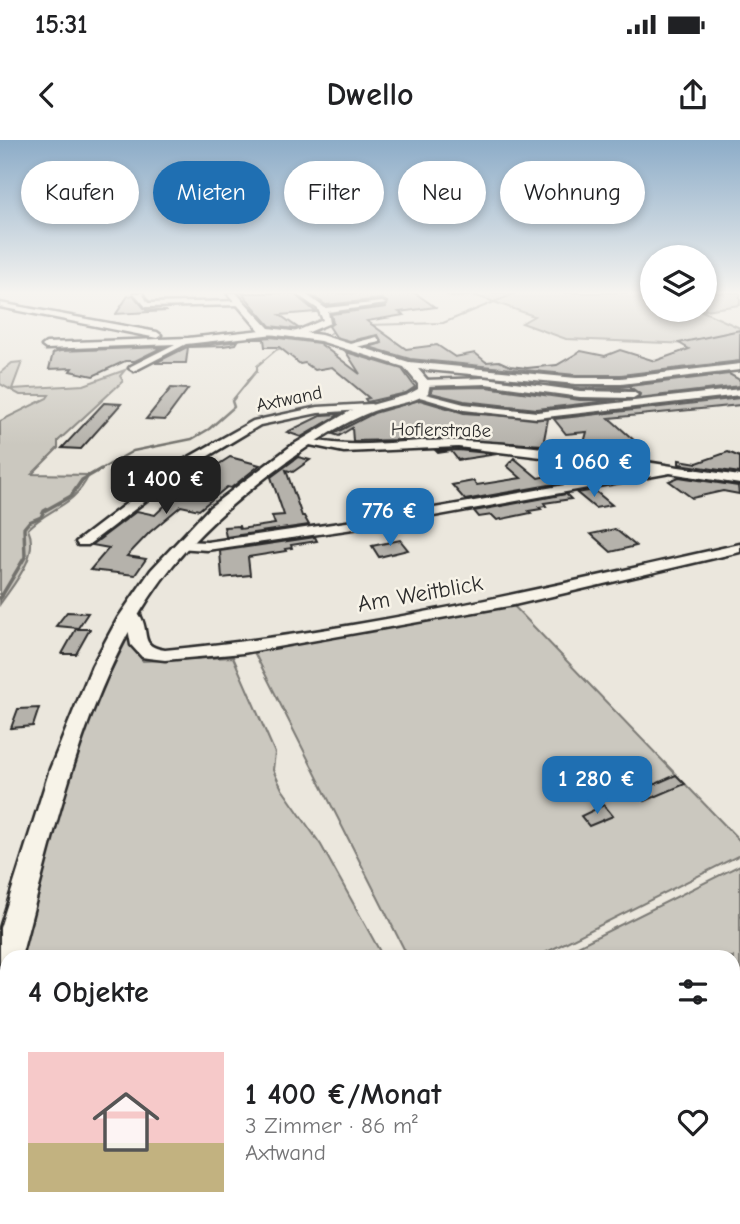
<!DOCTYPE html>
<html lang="de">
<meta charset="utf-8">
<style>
body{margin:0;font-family:"Comic Neue",sans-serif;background:#f2f2f2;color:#202124;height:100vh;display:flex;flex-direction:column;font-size:26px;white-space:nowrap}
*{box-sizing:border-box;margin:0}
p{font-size:23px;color:#757577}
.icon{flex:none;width:38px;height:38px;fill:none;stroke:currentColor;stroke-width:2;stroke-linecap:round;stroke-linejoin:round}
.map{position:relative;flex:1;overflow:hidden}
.drawer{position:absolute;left:0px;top:810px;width:740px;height:275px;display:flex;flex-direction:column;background:#fff;border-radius:21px 21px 0 0;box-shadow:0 4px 10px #0003}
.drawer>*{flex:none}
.banner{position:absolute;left:21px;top:21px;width:698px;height:63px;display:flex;gap:14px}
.tools{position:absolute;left:640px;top:105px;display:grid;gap:14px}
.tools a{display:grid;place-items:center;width:77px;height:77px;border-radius:50%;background:#fff;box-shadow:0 4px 10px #0003;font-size:35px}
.price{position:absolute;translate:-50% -60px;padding:0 16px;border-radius:14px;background:#1f6fb2;color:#fff;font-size:23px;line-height:46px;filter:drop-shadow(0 2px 4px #0008)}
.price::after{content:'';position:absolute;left:50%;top:42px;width:21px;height:16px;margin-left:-10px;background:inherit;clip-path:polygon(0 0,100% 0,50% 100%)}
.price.on{background:#222;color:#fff}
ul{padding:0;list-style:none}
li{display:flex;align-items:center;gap:21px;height:175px;padding:0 28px}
li span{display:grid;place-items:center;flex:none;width:196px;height:140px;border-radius:0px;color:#555}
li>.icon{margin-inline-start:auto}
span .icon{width:84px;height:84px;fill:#fffc;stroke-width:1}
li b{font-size:30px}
h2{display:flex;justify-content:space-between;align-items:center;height:84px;padding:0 28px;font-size:30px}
.chip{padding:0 24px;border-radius:32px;background:#fff;box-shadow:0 4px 10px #0003;font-size:24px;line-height:63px}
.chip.on{background:#1f6fb2;color:#fff}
.status{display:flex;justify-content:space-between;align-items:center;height:49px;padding:0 35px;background:#fff;direction:ltr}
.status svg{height:19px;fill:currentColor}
header{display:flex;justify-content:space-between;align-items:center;height:91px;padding:0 28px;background:#fff;font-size:32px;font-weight:800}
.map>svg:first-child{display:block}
.green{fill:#cbc8bf;stroke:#7b7a75;stroke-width:2}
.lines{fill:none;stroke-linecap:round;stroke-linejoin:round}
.stream-far3{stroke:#72716c;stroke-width:2}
.stream-far2{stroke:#72716c;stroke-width:2.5}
.stream-far1{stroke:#72716c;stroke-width:3.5}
.stream{stroke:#72716c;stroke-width:4.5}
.building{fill:#b5b2ab;stroke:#2b2b2b;stroke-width:2}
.minor-casing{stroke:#2b2b2b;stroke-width:5}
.tertiary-casing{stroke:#2b2b2b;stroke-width:5}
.minor{fill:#f7f3e8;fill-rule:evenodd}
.tertiary{fill:#f7f3e8;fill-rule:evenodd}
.labels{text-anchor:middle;stroke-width:5;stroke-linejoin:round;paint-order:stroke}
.far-street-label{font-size:19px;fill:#2b2b2b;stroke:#f7f3e8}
.street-label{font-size:23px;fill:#2b2b2b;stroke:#f7f3e8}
</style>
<div class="status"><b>15:31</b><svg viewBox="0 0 49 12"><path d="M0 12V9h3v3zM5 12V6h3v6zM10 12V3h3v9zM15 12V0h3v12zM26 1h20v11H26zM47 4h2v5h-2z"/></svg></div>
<header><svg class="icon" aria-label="back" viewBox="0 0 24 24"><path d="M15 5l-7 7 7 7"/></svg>Dwello<svg class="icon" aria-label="share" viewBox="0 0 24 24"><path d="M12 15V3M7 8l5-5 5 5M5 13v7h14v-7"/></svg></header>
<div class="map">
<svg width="740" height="1084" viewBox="0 0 740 1084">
<rect width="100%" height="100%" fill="#ebe7dd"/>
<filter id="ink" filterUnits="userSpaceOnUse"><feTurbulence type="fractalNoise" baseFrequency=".0143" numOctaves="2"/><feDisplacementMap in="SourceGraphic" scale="14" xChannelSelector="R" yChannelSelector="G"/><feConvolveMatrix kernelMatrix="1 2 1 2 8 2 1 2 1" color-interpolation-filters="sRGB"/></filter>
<g filter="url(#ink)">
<g class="green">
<polygon points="444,153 653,153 653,170 705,170 702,171 740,188 740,196 691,204 566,199 522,183 534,176 477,156 451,157"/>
<polygon points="705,153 740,153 740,165 705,170"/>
<path d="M22,222L12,249L84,245L125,230L120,236L123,241L58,301V308L32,334L89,335C73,368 51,366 28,389C40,415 15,442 0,464V281L47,258L49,255H20L0,244V233L12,223Z"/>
<polygon points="511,463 740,701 740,715 537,817 408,817 253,510"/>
<polygon points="127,499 143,521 233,517 275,613 273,630 282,649 321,705 383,817 16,817 55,682 92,569"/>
<polygon points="740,725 740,1084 0,1084 0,952 7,912 7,1078 733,1078 733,817 556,817"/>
</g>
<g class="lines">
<g class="stream-far3">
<polyline points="367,185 443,183 516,153"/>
<polyline points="305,202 317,201 338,189"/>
<polyline points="257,232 257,226 276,210 286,206"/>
</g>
<polyline class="stream-far2" points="98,331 133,311 192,299 209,289 234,267 232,261 257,230"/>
<polyline class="stream-far1" points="1,457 25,417 24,388 29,382 41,377 44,371 71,356 82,340 101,329"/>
<polyline class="stream" points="0,458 2,455"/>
</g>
<g class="building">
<polygon points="242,153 293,153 316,172 280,175 298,188 295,189 270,186"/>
<polygon points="308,153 415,153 435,167 399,172 404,175 367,181 406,209 437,205 455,217 475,213 486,222 499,221 510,226 527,228 557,225 581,211 605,216 620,210 655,221 689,209 679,203 740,190 740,221 621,235 576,235 410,219 369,207 382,203 378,195 350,201 336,197 329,186 333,183 331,174 386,167 387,162 382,159 326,165"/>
<polygon points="133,155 146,170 167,171 116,174 128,156"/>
<polygon points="271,197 319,203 360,234 346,212 402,229 415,247 406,253 367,262 365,259 369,258 332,227 315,230 305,223 300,224 279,207 265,207 264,199 251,199"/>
<polygon points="238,201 236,204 223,206 188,207 186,223 155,223 187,207"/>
<polygon points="163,207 135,221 125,221 93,236 70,231 72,228 49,229 53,213 60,211"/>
<polygon points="729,234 740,240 740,246 638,258 640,254 633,249 580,248 549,244 621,247"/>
<polygon points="486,247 580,260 617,260 537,269 464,261 431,253 432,248"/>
<polygon points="171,248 188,249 165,280 146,279"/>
<polygon points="740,258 740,265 609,278 644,309 613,314 582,310 587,292 566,294 554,279"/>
<polygon points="420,260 464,273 548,279 543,305 425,298 422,294 400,295 402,300 353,301 352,288 339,296 333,294 374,273"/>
<polygon points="104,263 121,264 81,309 62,308"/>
<polygon points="340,274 301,297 287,292 322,275"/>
<polygon points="458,310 497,314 458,320 451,311 438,313 436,311"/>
<polygon points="728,312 740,317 740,333 679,324 679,320 697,323"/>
<polygon points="230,317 260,325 231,348 227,347 199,370 181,366 150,392 127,416 146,419 135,435 90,430 109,408 92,405 137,371 155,375 185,346"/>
<polygon points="298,317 310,320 293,332 286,330 302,376 304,376 309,385 226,397 224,387 239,386 240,389 275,384 272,376 284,375 271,337"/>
<polygon points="514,318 538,338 547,336 555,344 465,360 452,345 473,341 477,345 521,338 507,326"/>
<polygon points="679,337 738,346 739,354 723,351 692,358 669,341"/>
<polygon points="594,350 612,365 595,368 577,353"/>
<polygon points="566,354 571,359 544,363 546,366 539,367 541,369 529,371 531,373 497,380 492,375 479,377 474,371"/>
<polygon points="615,389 636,406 611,412 591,394"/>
<polygon points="315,397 317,401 291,405 292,408 285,409 286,411 248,417 250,435 222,438 220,411"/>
<polygon points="400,400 408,410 379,417 372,406"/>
<polygon points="67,472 88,473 78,488 56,486"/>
<polygon points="76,489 90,489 76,514 62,514"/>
<polygon points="39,568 33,586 11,588 18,569"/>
<polygon points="676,635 685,644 645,661 637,652"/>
<polygon points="604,665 613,676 589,686 581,676"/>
</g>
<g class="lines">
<g class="minor-casing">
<g id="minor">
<polygon points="134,153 142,153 148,163 239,161 243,163 239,165 146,167"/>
<polygon points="295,153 304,153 325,168 382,162 386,164 328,172 330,183 295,198 292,193 323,180 318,169"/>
<polygon points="0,163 157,192 161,195 157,198 0,167"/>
<polygon points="271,189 274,194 186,204 134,231 129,228 131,226 175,204 46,209 42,206 46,203 188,198"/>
<polygon points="377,197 380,202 346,209 342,206"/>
<polygon points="486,238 580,251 633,252 638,255 633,258 580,257 486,244 424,246 419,243 424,240"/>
<polygon points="740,249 740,255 537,278 464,270 413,255 418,252 464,264 537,272"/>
<polygon points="371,264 376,267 375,269 318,273 260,285 190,327 88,405 78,405 76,402 182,321 253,281 318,267"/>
<path d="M309,299C359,311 408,298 458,301C553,305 647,323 740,336V344L670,333L395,383L207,410L178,408L176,405L183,401L207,402L395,375L649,330L458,307L344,312L305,304L303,302Z"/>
<path d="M740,404V412L514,465L243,513L165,520L148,518L142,517L131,505L127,483L121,478L129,473L141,477C150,495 139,506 165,510C359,492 550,447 740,404Z"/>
</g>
</g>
<g class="tertiary-casing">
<path id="tertiary" d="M227,153H236L269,188L321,195L409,222L576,238H621L740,224V230L621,244H576L418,229L430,243L428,253C411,264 392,264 373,271C347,281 323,296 300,312C254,345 209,381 173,425C87,532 56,687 21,817H7V851L0,854V788L50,629L92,526L118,478L151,430L210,367L291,306L350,271L407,255L418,249V244L404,227L320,201L262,193Z"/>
</g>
<use href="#minor" class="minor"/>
<use href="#tertiary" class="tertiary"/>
</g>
</g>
<linearGradient id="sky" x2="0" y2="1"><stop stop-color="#8cacc8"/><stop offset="0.5" stop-color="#f6f4f0"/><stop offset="1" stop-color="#f6f4f0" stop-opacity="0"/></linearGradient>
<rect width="740" height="305" fill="url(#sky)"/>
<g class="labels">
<g class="far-street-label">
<text transform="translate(289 258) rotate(-12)" y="7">Axtwand</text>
<text transform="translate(441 289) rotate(1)" y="7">Hoflerstraße</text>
</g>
<g class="street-label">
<text transform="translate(420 453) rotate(-10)" y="8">Am Weitblick</text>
</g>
</g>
</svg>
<div class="tools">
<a><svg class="icon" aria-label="layers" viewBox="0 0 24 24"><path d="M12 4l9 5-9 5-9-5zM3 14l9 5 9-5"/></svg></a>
</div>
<b class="price" style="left:594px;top:359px">1 060 €</b>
<b class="price on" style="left:166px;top:376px">1 400 €</b>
<b class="price" style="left:390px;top:408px">776 €</b>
<b class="price" style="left:597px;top:676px">1 280 €</b>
<div class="banner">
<a class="chip">Kaufen</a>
<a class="chip on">Mieten</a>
<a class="chip">Filter</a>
<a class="chip">Neu</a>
<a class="chip">Wohnung</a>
</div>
<section class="drawer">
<h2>4 Objekte<svg class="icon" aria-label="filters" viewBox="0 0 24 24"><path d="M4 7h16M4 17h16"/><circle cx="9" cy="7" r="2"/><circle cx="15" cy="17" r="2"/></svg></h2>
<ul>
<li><span style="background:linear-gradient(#f6c9c9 65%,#c2b280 0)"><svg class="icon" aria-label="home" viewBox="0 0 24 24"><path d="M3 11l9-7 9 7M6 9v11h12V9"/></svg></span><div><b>1 400 €/Monat</b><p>3 Zimmer · 86 m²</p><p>Axtwand</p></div><svg class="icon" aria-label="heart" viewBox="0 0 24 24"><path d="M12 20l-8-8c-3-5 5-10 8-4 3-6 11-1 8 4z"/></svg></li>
</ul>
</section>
</div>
